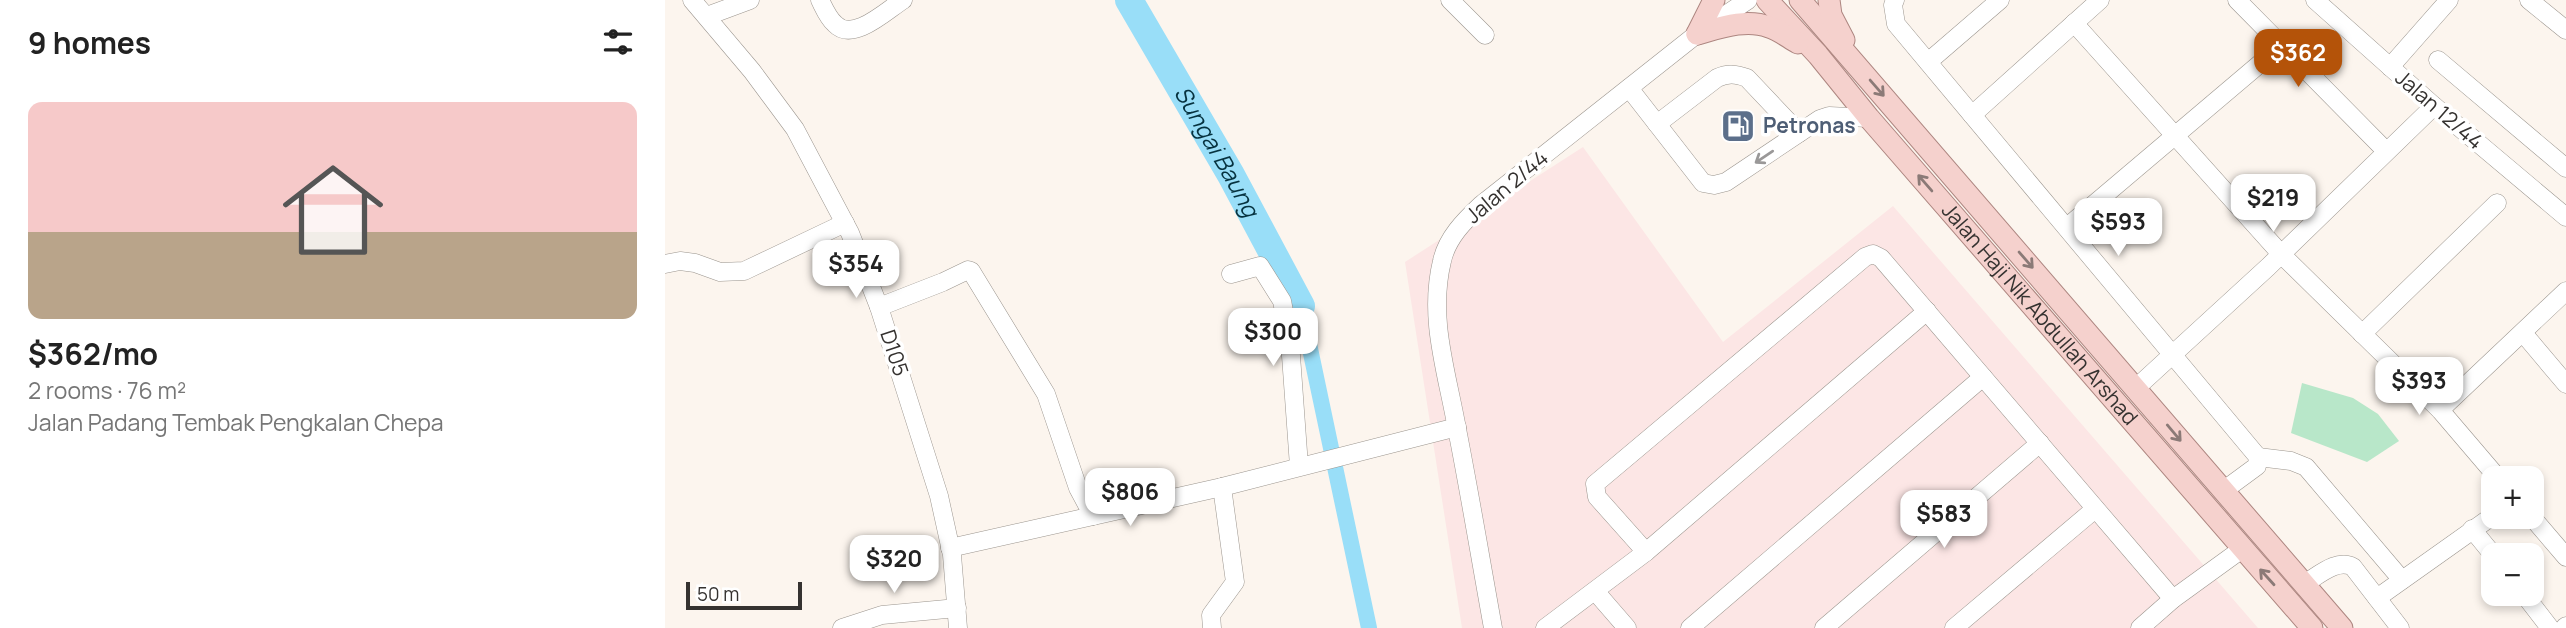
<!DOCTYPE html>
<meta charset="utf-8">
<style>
body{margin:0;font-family:Manrope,sans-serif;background:#f2f2f2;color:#222;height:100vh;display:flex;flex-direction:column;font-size:26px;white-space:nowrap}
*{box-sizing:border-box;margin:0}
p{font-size:23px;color:#767676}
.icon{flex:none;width:38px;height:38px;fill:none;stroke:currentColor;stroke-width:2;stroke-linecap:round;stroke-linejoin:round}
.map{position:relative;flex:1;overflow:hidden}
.drawer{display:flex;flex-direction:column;background:#fff;width:665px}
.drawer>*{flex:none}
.buttons{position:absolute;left:1816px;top:466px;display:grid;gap:14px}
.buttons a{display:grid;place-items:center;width:63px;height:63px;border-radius:14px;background:#fff;box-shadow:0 4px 10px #0003;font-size:35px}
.scale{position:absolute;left:21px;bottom:18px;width:116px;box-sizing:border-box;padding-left:7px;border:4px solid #353230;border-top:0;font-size:19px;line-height:24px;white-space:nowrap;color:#353230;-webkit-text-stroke:5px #fff;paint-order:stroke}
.price{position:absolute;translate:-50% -60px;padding:0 16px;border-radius:14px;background:#fff;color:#222;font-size:23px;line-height:46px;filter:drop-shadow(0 2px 4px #0008)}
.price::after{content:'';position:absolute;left:50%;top:42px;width:21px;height:16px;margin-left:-10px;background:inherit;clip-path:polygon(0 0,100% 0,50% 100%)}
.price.active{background:#b45309;color:#fff}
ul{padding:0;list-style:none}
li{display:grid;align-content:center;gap:14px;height:371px;padding:0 28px}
li span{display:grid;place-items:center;height:217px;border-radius:14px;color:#555}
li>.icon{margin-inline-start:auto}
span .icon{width:126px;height:126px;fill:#fffc;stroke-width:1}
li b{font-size:30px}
h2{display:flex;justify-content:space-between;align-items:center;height:84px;padding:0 28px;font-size:30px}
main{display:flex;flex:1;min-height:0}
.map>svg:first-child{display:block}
.industrial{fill:#fce6e5}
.green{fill:#b8e7c9}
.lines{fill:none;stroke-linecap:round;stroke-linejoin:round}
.canal{stroke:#99def8;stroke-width:16}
.river{stroke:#99def8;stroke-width:28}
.minor-casing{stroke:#9b958e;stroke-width:19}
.major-casing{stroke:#ad8680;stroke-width:23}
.minor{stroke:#fff;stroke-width:18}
.major{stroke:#f5d1cd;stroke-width:21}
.oneway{stroke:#8b7a77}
.oneway2{stroke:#9a9898}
.labels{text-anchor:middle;stroke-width:7;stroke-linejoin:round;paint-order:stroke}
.street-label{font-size:21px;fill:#353230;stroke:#fff}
.service-label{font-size:21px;font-weight:bold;fill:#4e5e75;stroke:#fff;text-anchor:start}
.water-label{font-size:23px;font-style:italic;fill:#06323f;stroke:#fff}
</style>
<main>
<section class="drawer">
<h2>9 homes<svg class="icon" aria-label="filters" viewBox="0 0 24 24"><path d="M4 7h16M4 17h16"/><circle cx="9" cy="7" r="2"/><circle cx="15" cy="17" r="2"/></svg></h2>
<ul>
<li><span style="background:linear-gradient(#f6c9c9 60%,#b9a48a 0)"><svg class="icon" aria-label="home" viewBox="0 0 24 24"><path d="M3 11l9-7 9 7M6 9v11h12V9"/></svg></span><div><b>$362/mo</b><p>2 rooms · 76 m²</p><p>Jalan Padang Tembak Pengkalan Chepa</p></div></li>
</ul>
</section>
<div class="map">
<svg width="1901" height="628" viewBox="0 0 1901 628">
<rect width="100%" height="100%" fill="#fcf5ee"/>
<polygon class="industrial" points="918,147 1058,342 1228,206 1593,628 797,628 740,262"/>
<polygon class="green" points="1637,383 1688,398 1713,414 1734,441 1702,462 1626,433"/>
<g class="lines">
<polyline class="canal" points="636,306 704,628"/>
<path class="river" id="s1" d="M464,0L566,175L636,306"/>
<g class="minor-casing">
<g id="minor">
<polyline points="27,0 87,71 130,129 185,233 214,307 274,496 287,555 293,628"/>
<path d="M155,0C159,8 163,18 170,24C188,43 222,10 238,0"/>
<polyline points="785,0 820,35"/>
<polyline points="1230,0 1228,5 1231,24 1593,457 1592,466 1558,491"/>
<polyline points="1572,0 1721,151"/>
<polyline points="1650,0 1769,106 1901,217"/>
<polyline points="1864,0 1901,30"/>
<polyline points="42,16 85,0"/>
<polyline points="1409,23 1616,254 1775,410 1833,478"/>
<polyline points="1773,60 1901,168"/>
<polyline points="1263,62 1335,0"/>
<polyline points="1725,67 1784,0"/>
<polyline points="964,88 1038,183 1049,185 1061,182 1155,119 1164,116 1204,118"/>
<polyline points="1307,115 1435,0"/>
<path d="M992,124L1052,78C1063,73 1071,74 1082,78L1134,133"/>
<polyline points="1402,227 1617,45"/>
<polyline points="0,264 15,261 30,263 55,272 79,271 180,223"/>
<polyline points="566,274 595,266 617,301 625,342 634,466"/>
<polyline points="214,307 278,282 303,270 306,271 381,394 413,488 428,516"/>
<polyline points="1858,333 1901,384"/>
<polyline points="1697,334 1832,203"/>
<polyline points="1471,388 1603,267 1769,106"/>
<polyline points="1775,410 1901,291"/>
<polyline points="1593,457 1626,461 1641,467 1737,580"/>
<polyline points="1866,516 1901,557"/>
<polyline points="1807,529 1829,556"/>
<polyline points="285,548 557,487 792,427"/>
<polyline points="981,552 932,497 930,484 1200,257 1208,254 1216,258 1508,599"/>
<path d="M1639,584C1653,576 1672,558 1688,567L1735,628"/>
<polyline points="930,591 962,628"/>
<polyline points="1858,593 1885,628"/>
<polyline points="1712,598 1829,515"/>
<polyline points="177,628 217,615 292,608"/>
<polyline points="547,628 546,615 570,582 557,487"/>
<path d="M828,628C816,562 805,495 792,429C782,372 763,319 777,261C782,238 799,221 816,205L1032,34L1083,0"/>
<polyline points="880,628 981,552 1262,311"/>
<polyline points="1025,628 1318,377"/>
<polyline points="1159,628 1375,443"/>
<polyline points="1289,628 1430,509"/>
<polyline points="1475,628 1508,599 1577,549"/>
<polyline points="1899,628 1901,626"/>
</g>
</g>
<g class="major-casing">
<g id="major">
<path id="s2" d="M1102,0L1153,55L1204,118L1647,628"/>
<polyline points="1135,0 1677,628"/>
<polyline points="1164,0 1166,15 1179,40"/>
<path d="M1032,34C1054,28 1081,18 1104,27C1114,30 1124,38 1133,43"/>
<polyline points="1032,34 1049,0"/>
</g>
</g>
<use href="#minor" class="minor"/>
<use href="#major" class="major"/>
</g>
<defs><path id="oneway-shaft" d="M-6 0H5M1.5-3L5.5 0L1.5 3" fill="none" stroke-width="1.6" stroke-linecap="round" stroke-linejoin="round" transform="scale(1.75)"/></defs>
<g class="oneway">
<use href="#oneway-shaft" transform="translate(1212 88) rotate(49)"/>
<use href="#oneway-shaft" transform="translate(1260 183) rotate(-131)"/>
<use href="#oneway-shaft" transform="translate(1361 260) rotate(49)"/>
<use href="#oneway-shaft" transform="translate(1509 433) rotate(50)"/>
<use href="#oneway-shaft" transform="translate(1602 577) rotate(-132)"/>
</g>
<use class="oneway2" href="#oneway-shaft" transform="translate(1099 157) rotate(146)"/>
<defs>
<g id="fuel-square" transform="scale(1.75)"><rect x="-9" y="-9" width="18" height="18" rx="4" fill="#5c6f8a" stroke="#fff"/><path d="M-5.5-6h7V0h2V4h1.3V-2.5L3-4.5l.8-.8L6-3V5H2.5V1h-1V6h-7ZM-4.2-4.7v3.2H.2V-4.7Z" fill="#fff"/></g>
</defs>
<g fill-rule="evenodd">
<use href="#fuel-square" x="1073" y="126"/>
</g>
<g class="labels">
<g class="street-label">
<text transform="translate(1774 110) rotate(41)" y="7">Jalan 12/44</text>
<text transform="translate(842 187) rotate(-40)" y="7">Jalan 2/44</text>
<text dy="7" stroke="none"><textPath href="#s2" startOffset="416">Jalan Haji Nik Abdullah Arshad</textPath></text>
<text transform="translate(229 353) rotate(72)" y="7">D105</text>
</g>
<g class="service-label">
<text x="1098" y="133">Petronas</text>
</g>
<g class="water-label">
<text dy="8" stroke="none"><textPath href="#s1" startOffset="175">Sungai Baung</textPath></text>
</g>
</g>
</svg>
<div class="buttons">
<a>+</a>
<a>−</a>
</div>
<div class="scale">50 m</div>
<b class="price active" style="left:1633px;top:89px">$362</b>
<b class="price" style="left:1608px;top:234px">$219</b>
<b class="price" style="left:1453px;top:258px">$593</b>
<b class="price" style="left:191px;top:300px">$354</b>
<b class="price" style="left:608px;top:368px">$300</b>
<b class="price" style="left:1754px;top:417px">$393</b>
<b class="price" style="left:465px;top:528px">$806</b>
<b class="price" style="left:1279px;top:550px">$583</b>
<b class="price" style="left:229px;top:595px">$320</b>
</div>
</main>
